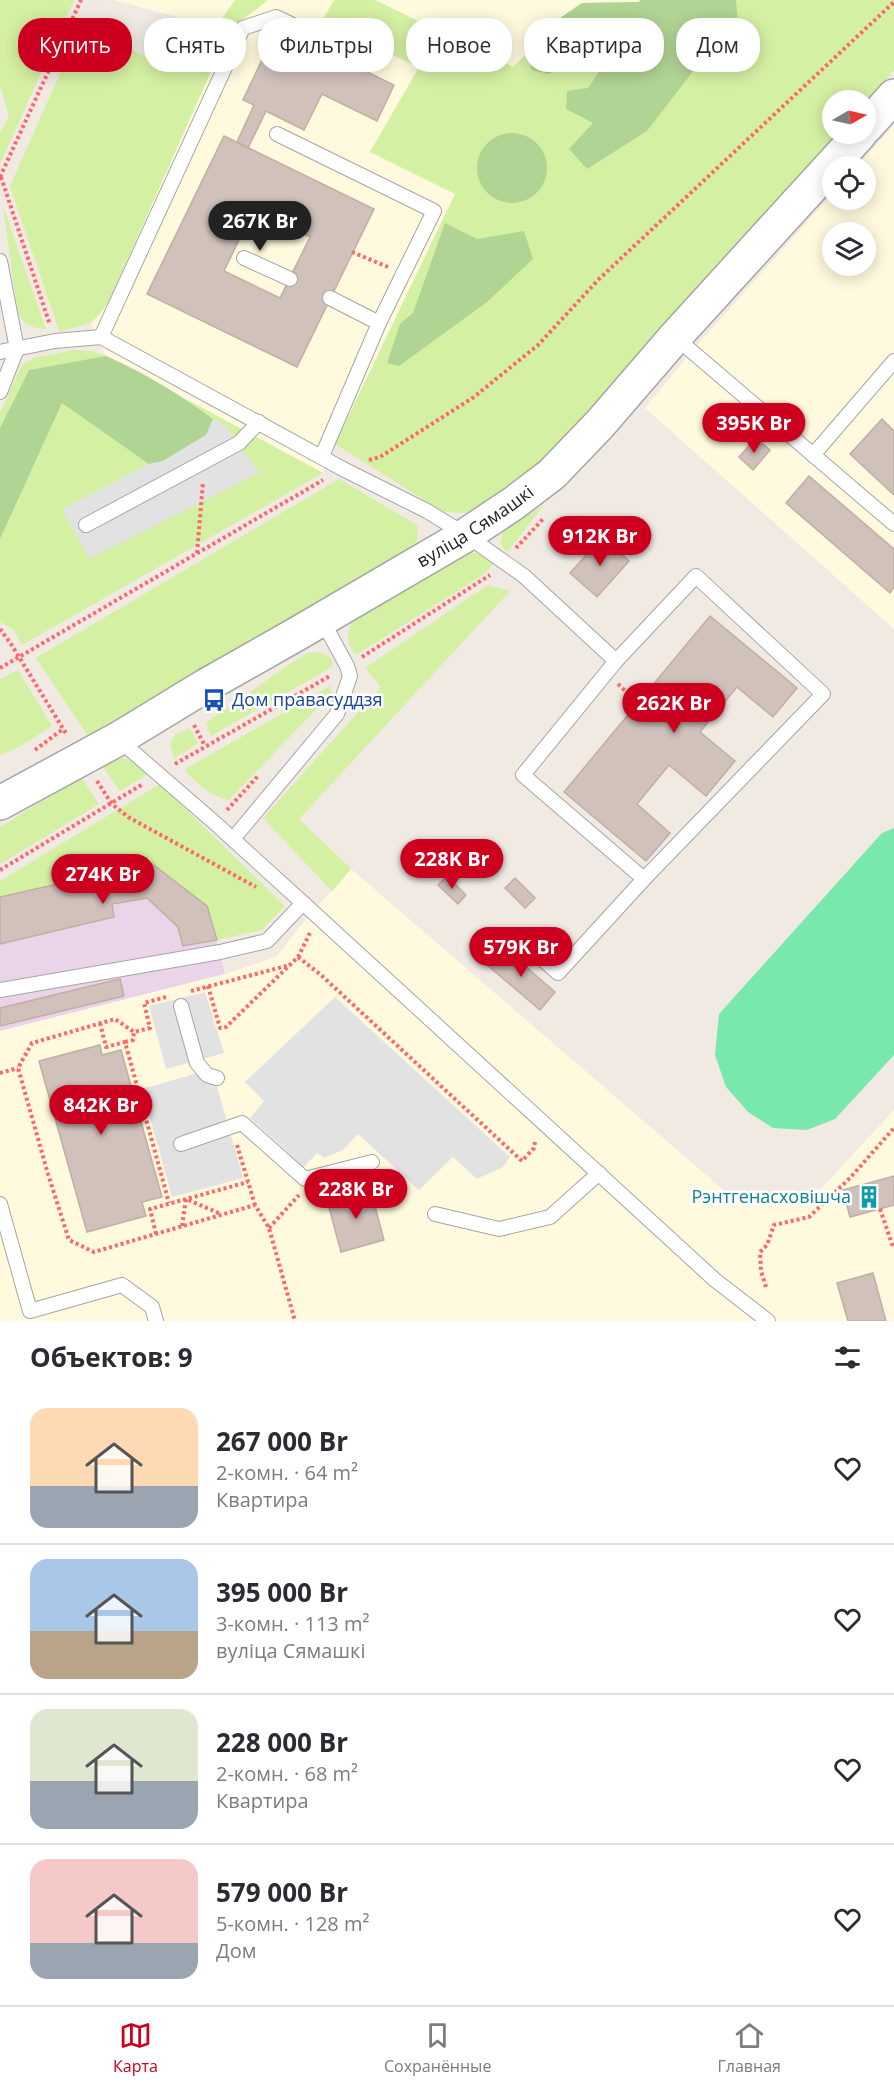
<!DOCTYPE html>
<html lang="ru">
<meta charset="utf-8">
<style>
body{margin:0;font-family:"Open Sans",sans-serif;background:#f7f7f7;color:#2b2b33;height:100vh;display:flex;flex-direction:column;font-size:22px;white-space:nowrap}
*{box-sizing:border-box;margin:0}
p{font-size:20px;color:#7c7c81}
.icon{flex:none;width:33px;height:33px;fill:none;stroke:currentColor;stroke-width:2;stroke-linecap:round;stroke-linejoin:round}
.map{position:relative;height:1321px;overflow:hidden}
.details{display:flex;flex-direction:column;background:#fff;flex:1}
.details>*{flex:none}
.top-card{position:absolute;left:18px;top:18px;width:858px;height:54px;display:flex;gap:12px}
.needle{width:39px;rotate:81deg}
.tools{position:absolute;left:822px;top:90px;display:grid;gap:12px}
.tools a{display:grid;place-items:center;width:54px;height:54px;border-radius:50%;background:#fff;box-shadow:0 3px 15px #0003;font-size:30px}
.price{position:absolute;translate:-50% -51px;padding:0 14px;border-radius:21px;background:#cc001e;color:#fff;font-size:20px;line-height:39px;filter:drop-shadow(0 2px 3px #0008)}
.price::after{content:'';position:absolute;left:50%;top:36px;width:18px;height:14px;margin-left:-9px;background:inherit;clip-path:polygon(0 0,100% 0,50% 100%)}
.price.selected{background:#222;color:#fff}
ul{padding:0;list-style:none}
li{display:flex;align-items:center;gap:18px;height:150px;padding:0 30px}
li+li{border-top:2px solid #e1e1e2}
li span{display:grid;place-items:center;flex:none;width:168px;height:120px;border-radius:18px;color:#555}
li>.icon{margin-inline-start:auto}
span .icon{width:72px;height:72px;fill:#fffc;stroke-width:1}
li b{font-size:26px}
h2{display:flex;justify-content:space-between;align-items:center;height:72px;padding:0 30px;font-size:26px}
.chip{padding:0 21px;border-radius:24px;background:#fff;box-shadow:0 3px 15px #0003;font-size:21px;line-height:54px}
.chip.selected{background:#cc001e;color:#fff}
.dock{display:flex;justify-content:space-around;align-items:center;height:84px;border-top:2px solid #e1e1e2;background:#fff;font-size:16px;color:#7c7c81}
.dock a{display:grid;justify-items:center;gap:3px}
.dock .selected{color:#cc001e}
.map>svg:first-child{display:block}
.industrial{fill:#ead4e9}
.education{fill:#fffadd;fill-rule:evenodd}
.grass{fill:#d4f0a3}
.forest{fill:#b0d493}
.pitch{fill:#78e8ac}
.parking{fill:#e2e2e2}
.building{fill:#d0c1bb;stroke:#c3ada3;stroke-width:1.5;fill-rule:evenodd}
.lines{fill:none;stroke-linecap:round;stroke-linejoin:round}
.service-casing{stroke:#a5a5a5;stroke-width:16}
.tertiary-casing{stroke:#a5a5a5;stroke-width:36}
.path{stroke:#ff656b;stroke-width:4;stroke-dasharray:3 3;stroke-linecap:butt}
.service{stroke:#fff;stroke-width:14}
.tertiary{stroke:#fff;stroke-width:33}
.labels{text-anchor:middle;stroke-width:5;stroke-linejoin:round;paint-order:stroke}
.street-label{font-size:18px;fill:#1e1e1e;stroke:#fff}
.transit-label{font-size:18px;fill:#164399;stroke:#fff;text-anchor:start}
.culture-label{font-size:18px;fill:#0d838f;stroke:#fff;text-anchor:end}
</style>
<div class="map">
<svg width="894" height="1321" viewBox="0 0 894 1321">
<rect width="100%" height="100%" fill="#f0eae3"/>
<polygon class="industrial" points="151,863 207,906 225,974 0,1031 0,897"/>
<g class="education">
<polygon points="114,0 843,0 369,452 335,445 323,473 184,398 142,372 106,356 91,324 100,315 228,31"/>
<path d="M894,125V629L645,408L692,351L832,194V200H866V166H857ZM832,232H866V266H832Z"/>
<polygon points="351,869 734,1199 821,1189 894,1110 894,1321 0,1321 0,1031 225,974 276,957 306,919"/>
</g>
<g class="grass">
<polygon points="0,0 74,0 0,164 0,132 9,117 0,84"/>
<path d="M235,0H268L229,31L109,301C93,326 86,325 59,331L10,186L81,26L166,66L205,43Z"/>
<polygon points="334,0 375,0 513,67 526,54 547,27 582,3 638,2 641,0 894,0 894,70 866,103 866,100 832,100 832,134 839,134 565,448 481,506 465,513 444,512 335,444 455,194 370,152 419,67 320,24"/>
<path d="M3,206L46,329C33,328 26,326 18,314Z"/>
<polygon points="73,350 91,351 106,356 29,370 0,428 0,413 22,365 33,358"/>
<polygon points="184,398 323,473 22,645 13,629 0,622 0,539 62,403 213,419"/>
<path d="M339,479L417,525C419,537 417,543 410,554L90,739L36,658Z"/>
<polygon points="544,505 507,552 500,544 503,531"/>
<path d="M472,552L479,554L494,564L480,577L356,655C345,644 346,629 356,617L463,554Z"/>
<polygon points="488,585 510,591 299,819 351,869 332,891 263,818 381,687 365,668"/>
<polygon points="321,652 332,659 332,667 211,736 206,723 297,659 308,653"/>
<polygon points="18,670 52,726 19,747 0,755 0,679"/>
<path d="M330,686L332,693L229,800C209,796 198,783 184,770Z"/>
<polygon points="189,728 198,743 174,759 170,744 175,735"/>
<polygon points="123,758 137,763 149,774 120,791 101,764"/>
<polygon points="81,777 99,804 0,864 0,827"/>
<polygon points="160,784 285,906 262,930 217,940 207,906 151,863 0,897 0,881"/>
</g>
<g class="forest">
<polygon points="641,0 736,0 739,39 732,57 697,66 647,131 587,169 569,149 593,123 566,109 567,91 588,88 603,66 599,49 575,51 549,74 532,70 526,54 547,27 582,3 638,2"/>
<circle cx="512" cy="168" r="35"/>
<polygon points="445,223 477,239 524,231 533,259 487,302 399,366 387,363 400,324 413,313"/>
<path d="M106,356C144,373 179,394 213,419L206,435L163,461L149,464L62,403L0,539V428L29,370Z"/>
</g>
<polygon class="pitch" points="894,828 894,1055 835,1119 807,1130 773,1128 748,1112 726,1087 715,1055 719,1014 882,833"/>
<g class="parking">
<polygon points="213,419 226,426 259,473 89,559 62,509 149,464 163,461 206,435"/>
<polygon points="205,992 224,1053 166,1069 149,1006"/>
<polygon points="335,997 510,1157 503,1167 477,1179 453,1157 419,1190 358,1134 343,1150 324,1158 317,1153 304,1167 250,1118 264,1101 245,1082"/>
<polygon points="212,1069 243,1178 172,1197 142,1089"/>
</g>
<g class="building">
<polygon points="277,28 394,85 377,121 322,94 304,130 266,111 248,148 237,142 254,105 243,100"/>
<path d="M224,136L374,209L297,367L147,294ZM254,209L310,237L280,298L224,271Z"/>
<polygon points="882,419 894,431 894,495 850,454"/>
<polygon points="756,438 770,450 753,470 739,457"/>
<polygon points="809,476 894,549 894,587 890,593 786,503"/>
<polygon points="603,537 629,561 597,597 570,573"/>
<polygon points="710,616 797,688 773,717 737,687 700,732 735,761 706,796 669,765 637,804 670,833 646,861 564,792"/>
<polygon points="151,863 207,906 217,940 183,946 178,927 147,898 112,904 114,917 0,944 0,897"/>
<polygon points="447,876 466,895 458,904 438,885"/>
<polygon points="515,878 535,898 525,908 505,888"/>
<polygon points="502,946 555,992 540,1010 486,964"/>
<polygon points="120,979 124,996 0,1026 0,1008"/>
<polygon points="100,1045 102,1055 121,1050 162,1197 142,1202 146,1216 87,1232 39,1061"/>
<polygon points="894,1176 894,1205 850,1217 843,1190"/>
<polygon points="370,1188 384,1240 341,1252 327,1200"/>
<polygon points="873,1273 886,1321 848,1321 837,1283"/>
</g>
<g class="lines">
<g class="service-casing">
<g id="service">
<polyline points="329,42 276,17 243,28 101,337 343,469 427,511 466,535 524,576 616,661 696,576 823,694 644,879 523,775 616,661"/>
<polyline points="277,134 434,211 379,323 322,456"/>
<polyline points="244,258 290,279"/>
<polyline points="0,261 17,349 0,392"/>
<polyline points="330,298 379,323"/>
<polyline points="675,337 894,524"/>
<polyline points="0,352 55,341 101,337"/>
<polyline points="813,455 894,361"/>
<polyline points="86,525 239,443 259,422"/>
<polyline points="233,839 337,714 350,676 347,666 322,620"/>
<polyline points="303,903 715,1280 768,1321"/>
<polyline points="529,947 558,973 644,879"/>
<polyline points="0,990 220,952 267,941 303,903 215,823 118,739"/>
<polyline points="181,1006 197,1063 207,1075 217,1078"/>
<polyline points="181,1144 242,1123 305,1179 372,1162"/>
<polyline points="0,1204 30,1311 122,1285 152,1307 156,1321"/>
<polyline points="435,1214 499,1229 550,1217 599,1173"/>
</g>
</g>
<g class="tertiary-casing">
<g id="tertiary">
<polyline points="866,127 894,96"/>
<path id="s1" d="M0,803L118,739L205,686L295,635L466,535L514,503L552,474L600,424L675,337L860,134"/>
</g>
</g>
<g class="path">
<polyline points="0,177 81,0"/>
<polyline points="1,177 50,325"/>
<polyline points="352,252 388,267"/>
<polyline points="369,460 380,457 474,397 538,345 599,279 894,2"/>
<polyline points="516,548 543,519"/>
<polyline points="197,553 203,483"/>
<polyline points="0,629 11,644 67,735"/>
<polyline points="362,657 490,575"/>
<polyline points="0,668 323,480"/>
<polyline points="618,684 638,703"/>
<polyline points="194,725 205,746"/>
<polyline points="35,750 63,729"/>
<polyline points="175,764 330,676"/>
<polyline points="97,781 112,804 128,817 256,887"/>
<polyline points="227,810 258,776"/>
<polyline points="0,870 143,784"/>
<polyline points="298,957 321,975 522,1161 534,1148 535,1142"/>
<polyline points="208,986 220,1028 226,1027 298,957 310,933"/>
<polyline points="191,991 290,965"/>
<polyline points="166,997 144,1003 150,1028 134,1032 115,1019 32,1043 18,1068 48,1174 69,1240 94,1252 255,1205 269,1228 295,1321"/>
<polyline points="100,1023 106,1047 125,1042 169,1203"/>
<polyline points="125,1042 133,1040 134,1032"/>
<polyline points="0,1073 18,1068"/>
<polyline points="237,1145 255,1205"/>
<polyline points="880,1209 893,1247"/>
<polyline points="182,1226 186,1199 221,1214"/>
<polyline points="269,1228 299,1195"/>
<polyline points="156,1234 150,1209 248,1182"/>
<polyline points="766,1287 761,1271 760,1252 767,1245 774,1225 809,1217 850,1178 894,1128"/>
</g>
<use href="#service" class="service"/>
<use href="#tertiary" class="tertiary"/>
</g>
<defs>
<g id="bus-bare" transform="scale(1.8)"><path d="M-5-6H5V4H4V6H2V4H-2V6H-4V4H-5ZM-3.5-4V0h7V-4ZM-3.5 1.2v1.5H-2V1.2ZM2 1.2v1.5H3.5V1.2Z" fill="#1a4fb4" stroke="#fff" stroke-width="2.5" paint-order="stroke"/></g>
<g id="building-bare" transform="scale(1.8)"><path d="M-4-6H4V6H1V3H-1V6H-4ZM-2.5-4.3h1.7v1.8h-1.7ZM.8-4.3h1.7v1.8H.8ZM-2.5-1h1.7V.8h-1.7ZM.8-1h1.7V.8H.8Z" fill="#0f9aa8" stroke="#fff" stroke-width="2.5" paint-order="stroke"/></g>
</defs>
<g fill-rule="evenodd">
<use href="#bus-bare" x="214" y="700"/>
<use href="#building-bare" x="869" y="1197"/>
</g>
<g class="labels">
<g class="street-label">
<text dy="6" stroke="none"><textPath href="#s1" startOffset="550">вуліца Сямашкі</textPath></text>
</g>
<g class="transit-label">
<text x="232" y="706">Дом правасуддзя</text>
</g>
<g class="culture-label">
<text x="851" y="1203">Рэнтгенасховішча</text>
</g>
</g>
</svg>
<div class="tools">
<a><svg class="needle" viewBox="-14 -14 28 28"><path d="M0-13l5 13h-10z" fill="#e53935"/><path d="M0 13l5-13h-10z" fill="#7c7c81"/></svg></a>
<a><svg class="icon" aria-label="locate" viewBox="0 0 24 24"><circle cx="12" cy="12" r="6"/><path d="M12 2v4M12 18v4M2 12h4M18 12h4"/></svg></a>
<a><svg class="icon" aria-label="layers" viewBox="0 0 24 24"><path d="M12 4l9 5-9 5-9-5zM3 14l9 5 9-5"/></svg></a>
</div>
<b class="price selected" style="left:260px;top:252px">267K Br</b>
<b class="price" style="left:754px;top:454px">395K Br</b>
<b class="price" style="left:600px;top:567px">912K Br</b>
<b class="price" style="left:674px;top:734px">262K Br</b>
<b class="price" style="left:452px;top:890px">228K Br</b>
<b class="price" style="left:103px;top:905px">274K Br</b>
<b class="price" style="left:521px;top:978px">579K Br</b>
<b class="price" style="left:101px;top:1136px">842K Br</b>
<b class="price" style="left:356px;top:1220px">228K Br</b>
<div class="top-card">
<a class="chip selected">Купить</a>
<a class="chip">Снять</a>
<a class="chip">Фильтры</a>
<a class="chip">Новое</a>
<a class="chip">Квартира</a>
<a class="chip">Дом</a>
</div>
</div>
<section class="details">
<h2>Объектов: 9<svg class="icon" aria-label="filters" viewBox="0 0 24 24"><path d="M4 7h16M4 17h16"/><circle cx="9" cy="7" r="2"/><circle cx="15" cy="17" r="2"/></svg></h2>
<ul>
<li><span style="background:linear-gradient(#ffd9b3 65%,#9aa5b1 0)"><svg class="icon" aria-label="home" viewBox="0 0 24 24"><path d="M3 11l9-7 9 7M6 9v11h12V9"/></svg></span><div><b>267 000 Br</b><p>2-комн. · 64 m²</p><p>Квартира</p></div><svg class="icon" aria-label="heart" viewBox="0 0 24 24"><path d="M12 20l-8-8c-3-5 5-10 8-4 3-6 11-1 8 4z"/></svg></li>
<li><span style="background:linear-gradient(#a9c7e8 60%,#b9a48a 0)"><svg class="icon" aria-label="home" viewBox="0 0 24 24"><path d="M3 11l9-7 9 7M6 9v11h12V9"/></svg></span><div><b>395 000 Br</b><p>3-комн. · 113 m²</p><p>вуліца Сямашкі</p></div><svg class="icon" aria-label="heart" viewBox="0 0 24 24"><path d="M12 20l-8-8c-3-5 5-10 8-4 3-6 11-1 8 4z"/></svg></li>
<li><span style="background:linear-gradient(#dfe7d0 60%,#9aa5b1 0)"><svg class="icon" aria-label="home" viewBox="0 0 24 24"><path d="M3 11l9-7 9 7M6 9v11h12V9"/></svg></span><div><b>228 000 Br</b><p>2-комн. · 68 m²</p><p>Квартира</p></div><svg class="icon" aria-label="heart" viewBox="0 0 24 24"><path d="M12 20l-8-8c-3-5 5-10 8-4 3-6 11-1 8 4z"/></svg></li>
<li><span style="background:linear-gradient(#f6c9c9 70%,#9aa5b1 0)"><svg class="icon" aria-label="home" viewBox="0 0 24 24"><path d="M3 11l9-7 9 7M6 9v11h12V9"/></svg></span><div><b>579 000 Br</b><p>5-комн. · 128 m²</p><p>Дом</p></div><svg class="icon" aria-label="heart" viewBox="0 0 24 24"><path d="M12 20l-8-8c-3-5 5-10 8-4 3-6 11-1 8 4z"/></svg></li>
</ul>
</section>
<nav class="dock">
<a class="selected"><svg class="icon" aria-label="map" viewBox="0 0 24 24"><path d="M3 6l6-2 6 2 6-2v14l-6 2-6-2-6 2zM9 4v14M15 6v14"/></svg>Карта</a>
<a><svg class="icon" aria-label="saved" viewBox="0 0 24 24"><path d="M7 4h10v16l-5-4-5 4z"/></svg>Сохранённые</a>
<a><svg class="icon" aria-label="home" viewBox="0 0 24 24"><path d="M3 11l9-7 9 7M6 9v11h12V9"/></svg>Главная</a>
</nav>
